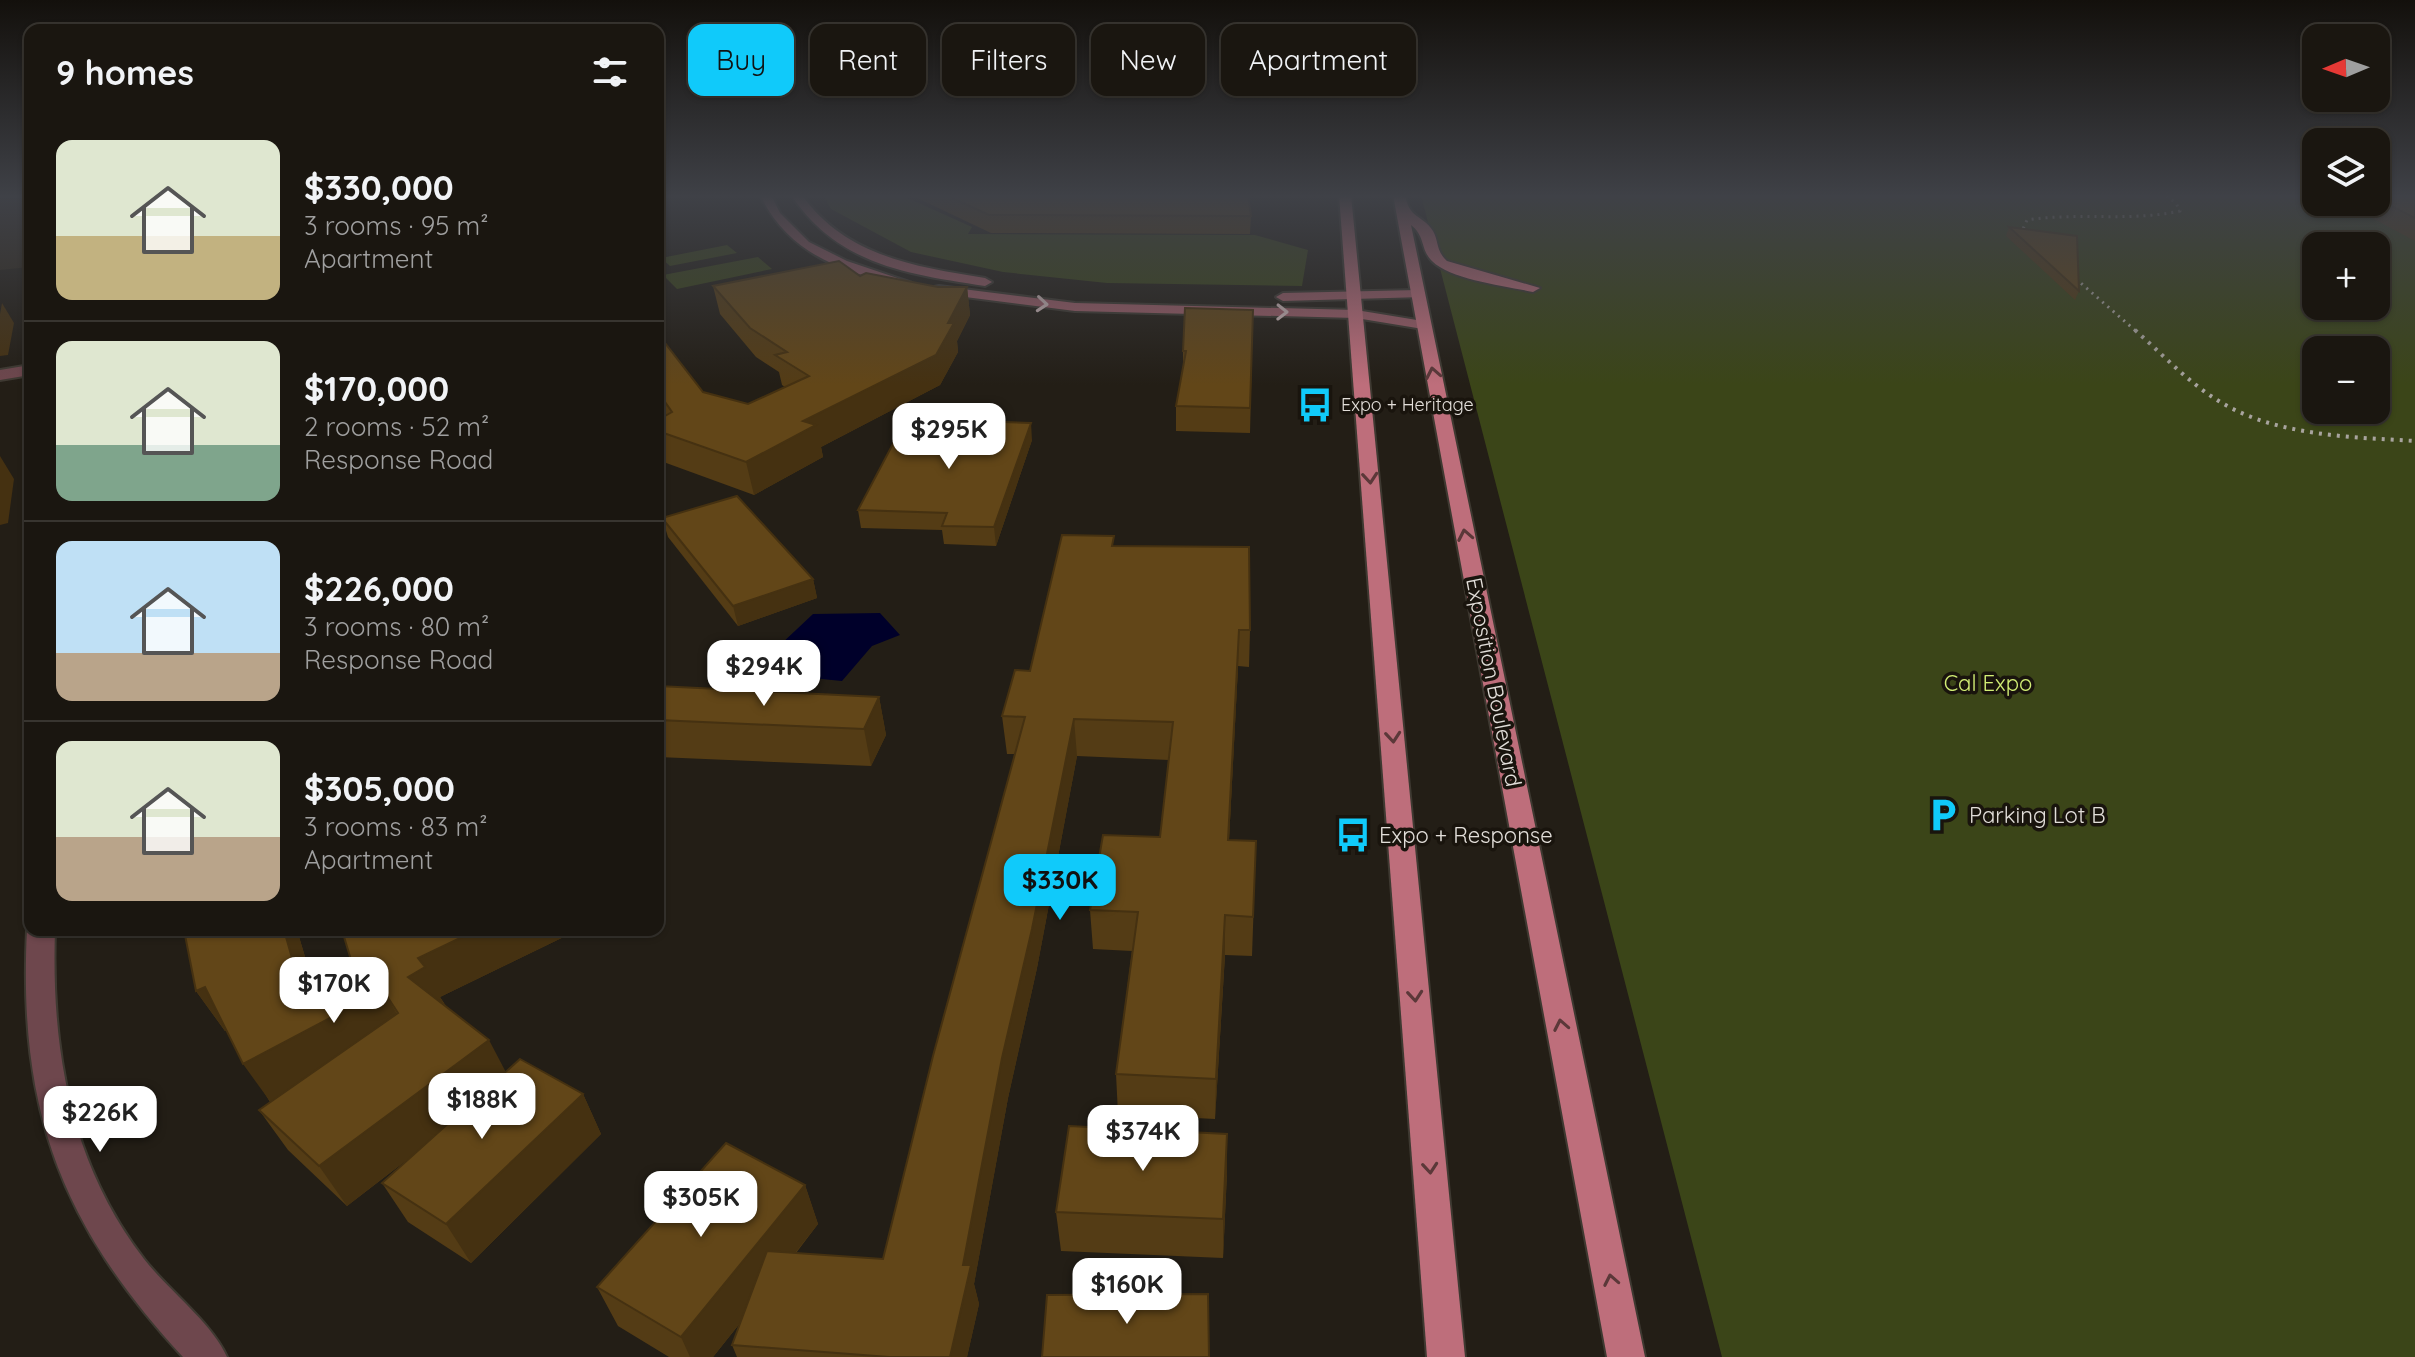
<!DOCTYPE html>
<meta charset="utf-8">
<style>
body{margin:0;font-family:Quicksand,sans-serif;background:#27231e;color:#f1f3f6;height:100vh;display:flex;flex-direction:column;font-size:30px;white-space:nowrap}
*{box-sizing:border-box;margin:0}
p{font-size:26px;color:#9f9f9f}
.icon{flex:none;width:44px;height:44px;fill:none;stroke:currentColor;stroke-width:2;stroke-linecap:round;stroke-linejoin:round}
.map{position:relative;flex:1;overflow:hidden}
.sheet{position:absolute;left:24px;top:24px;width:640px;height:912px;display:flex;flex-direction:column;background:#1a1610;border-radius:16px;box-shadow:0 2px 6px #0004,0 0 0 2px #383530}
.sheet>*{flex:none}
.top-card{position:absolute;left:688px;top:24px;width:760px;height:72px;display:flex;gap:16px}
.needle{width:52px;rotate:268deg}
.fabs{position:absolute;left:2302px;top:24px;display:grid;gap:16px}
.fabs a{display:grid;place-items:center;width:88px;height:88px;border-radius:16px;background:#1a1610;box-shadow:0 2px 6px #0004,0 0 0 2px #383530;font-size:40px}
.price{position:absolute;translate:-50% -68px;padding:0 18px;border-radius:16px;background:#fff;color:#222;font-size:26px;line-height:52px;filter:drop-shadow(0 2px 4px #0008)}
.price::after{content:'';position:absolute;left:50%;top:48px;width:24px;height:18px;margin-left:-12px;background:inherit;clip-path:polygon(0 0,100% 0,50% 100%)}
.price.active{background:#10cafa;color:#111}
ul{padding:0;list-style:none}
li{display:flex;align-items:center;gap:24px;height:200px;padding:0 32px}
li+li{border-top:2px solid #383530}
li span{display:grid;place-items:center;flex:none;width:224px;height:160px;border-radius:16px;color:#555}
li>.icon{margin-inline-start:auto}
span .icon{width:96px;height:96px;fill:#fffc;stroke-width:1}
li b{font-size:34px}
h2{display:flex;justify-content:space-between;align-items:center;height:96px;padding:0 32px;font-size:34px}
.chip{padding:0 28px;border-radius:16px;background:#1a1610;box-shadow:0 2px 6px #0004,0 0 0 2px #383530;font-size:28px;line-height:72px}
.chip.active{background:#10cafa;color:#111}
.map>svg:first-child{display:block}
.built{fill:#30281b}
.green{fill:#3b4518;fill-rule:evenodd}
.water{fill:#00002a}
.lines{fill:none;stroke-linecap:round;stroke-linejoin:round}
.minor-casing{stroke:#3e3931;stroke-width:4}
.tertiary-casing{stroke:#3e3931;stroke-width:4}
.secondary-casing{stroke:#3e3931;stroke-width:4}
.primary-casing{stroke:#3e3931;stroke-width:4}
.minor{fill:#6e474d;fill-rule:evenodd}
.tertiary{fill:#6e474d;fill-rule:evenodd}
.secondary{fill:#9b5d67;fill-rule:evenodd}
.primary{fill:#be6e7b;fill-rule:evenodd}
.rail-far1{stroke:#a8a49e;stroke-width:3;stroke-dasharray:2 5;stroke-linecap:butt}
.rail{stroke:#a8a49e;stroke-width:4;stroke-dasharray:3 6;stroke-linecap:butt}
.wall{fill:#543c15}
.shaded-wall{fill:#453111}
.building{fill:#624618;stroke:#453111;stroke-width:2}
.oneway{stroke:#cdb7b7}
.oneway2{stroke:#5b3839}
.labels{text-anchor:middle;stroke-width:7;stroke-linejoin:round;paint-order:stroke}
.far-poi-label{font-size:18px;fill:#e2ded9;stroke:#19140d;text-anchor:start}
.street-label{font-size:22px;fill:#e2ded9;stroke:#19140d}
.park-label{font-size:22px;fill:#d2ee75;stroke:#19140d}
.poi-label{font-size:22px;fill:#e2ded9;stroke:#19140d;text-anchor:start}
</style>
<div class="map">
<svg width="2415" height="1357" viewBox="0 0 2415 1357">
<rect width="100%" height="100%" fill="#231e16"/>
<polygon class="built" points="0,195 30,195 30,267 0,270"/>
<g class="green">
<polygon points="823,195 901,195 972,227 968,234 1255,235 1308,250 1302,286 1107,283 1003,272 911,252 831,209"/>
<path d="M1421,195H2316V202H2376L2415,195V1357H1722ZM2316,246H2376V306H2316ZM2316,350H2376V410H2316Z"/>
<polygon points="727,245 737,253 670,266 661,258"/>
<polygon points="758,257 772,269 677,289 663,275"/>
</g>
<polygon class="water" points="880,613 900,635 872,646 842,681 791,676 763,661 813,614"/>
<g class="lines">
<g class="minor-casing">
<polygon id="minor" points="30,365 30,375 0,380 0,370"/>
</g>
<g class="tertiary-casing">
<path id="tertiary" d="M30,925V930H55C51,1048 70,1163 144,1259C168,1290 212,1323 227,1357H183C61,1225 18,1110 27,930Z"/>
</g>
<g class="secondary-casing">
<g id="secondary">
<path d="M760,195H771L780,213L809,242L847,261L912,283L905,287C843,271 790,256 760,195Z"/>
<path d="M791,195H802C845,256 916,267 985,278L992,282L985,286C907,274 838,265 791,195Z"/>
<polygon points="939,286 1075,303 1356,310 1423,321 1430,325 1423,329 1356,318 1075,311 934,293 934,287"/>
<polygon points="1418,290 1423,291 1423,297 1283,301 1276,297 1283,293"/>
</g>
</g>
<g class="primary-casing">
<g id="primary">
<polygon points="1339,195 1351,195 1465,1357 1427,1357"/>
<path d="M1393,195H1405C1410,220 1422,214 1433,231C1439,242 1436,251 1447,261L1540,288L1533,292C1506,286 1451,280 1432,261C1420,249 1426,237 1411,225L1645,1357H1607Z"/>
</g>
</g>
<use href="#minor" class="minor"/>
<use href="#tertiary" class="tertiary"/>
<use href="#secondary" class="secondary"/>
<use href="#primary" class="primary"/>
<g class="rail-far1">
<path d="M2037,244L2023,229L2027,220C2078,212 2129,222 2180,211L2176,203L2165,195"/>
<polyline points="2060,265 2137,332"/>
</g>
<path class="rail" d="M2135,330C2160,352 2186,380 2214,398C2271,436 2349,437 2415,441"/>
</g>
<g class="wall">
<polygon points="911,195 1248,195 1251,216 1250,234 991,233"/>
<polygon points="2376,195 2415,195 2415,241 2344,203 2345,202 2376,202"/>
<polygon points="2009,227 2079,291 2075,300 2006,236"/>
<polygon points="860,276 938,287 967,287 970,315 957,341 958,352 940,385 821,447 823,457 754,495 658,460 658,420 663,417 658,410 658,326 661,338 703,392 748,404 785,387 782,385 779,372 756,357 720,314 713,286"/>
<polygon points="1253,310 1250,433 1176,431 1176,406 1183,369 1183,351"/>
<polygon points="969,425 1032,440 996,546 944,544 942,530 861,528 858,510"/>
<polygon points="662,518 813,579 817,598 738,626 668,537"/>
<polygon points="1114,546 1250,630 1249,667 1238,666 1229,840 1256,841 1252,956 1225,955 1215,1119 1118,1114 1116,1074 1132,951 1093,949 1090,910 1160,837 1169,760 1077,756 1037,968 1008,1098 974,1284 979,1304 967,1357 737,1357 732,1345 741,1322 713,1357 669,1357 618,1326 597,1287 805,1185 818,1224 796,1253 883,1259 1015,754 1007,754 1002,716 1030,671"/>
<polygon points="658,686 879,697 886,735 871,766 658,757"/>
<polygon points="297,930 312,980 351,960 342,930 578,930 440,997 446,1006 506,1072 583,1094 601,1134 471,1263 408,1222 382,1183 412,1156 347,1206 288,1150 259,1110 270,1102 226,1030 225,1031 196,991"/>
<polygon points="1227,1173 1223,1258 1061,1251 1056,1212"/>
</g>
<g class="shaded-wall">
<polygon points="967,287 970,315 957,341 958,352 940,385 821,447 823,457 754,495 746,462 803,421 948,323"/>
<polygon points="2,303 14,323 8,355 0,356 0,314"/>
<polygon points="1031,423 1032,440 996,546 994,527"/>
<polygon points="0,456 14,479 8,523 0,525"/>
<polygon points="813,579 817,598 738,626 733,606"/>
<polygon points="1239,630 1238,666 1227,879 1228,840"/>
<polygon points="879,697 886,735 871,766 864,729"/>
<polygon points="1074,719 1077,756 1037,968 1008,1098 974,1284 979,1304 967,1357 950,1357 963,1265 1002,1058"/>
<polygon points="1225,915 1225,955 1215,1119 1216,1079"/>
<polygon points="284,930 297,930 324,1021 383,990 406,1030 272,1104 243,1064 300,986"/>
<polygon points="477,930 578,930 440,997 446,1007 408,977 418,958"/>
<polygon points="205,987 233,1027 225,1031 196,991"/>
<polygon points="489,1040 510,1080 347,1206 319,1166"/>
<polygon points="583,1094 601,1134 471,1263 446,1224"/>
<polygon points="1227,1134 1227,1173 1223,1258 1223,1219"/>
<polygon points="805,1185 818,1224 713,1357 690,1357 681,1337"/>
</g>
<g class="building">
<polygon points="946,195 1248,195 1251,216 989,215"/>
<polygon points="2376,195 2415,195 2415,218 2376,198"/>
<polygon points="2009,227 2077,236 2079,291"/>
<polygon points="839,261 860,276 866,273 938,287 967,287 948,323 954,323 936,355 803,421 816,425 746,462 658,431 658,420 672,412 658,392 658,334 703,392 748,404 809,376 775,355 787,352 750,328 713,286"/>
<polygon points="1185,308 1253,310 1250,408 1176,406 1186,351 1183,351"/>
<polygon points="971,421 1031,423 994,527 942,526 947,513 858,510 904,423 969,425"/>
<polygon points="737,496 813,579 733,606 662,518"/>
<polygon points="1062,535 1114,536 1112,546 1249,547 1250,630 1239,630 1228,840 1256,841 1253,917 1225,915 1216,1079 1116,1074 1138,912 1090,910 1103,835 1160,837 1173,722 1074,719 1032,929 1002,1058 963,1265 971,1265 950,1357 889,1357 732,1345 767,1251 883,1259 933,1056 1025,717 1002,716 1015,670 1030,671"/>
<polygon points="658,686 879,697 864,729 658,720"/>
<polygon points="184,930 284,930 300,986 351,960 342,930 477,930 418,958 425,967 408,977 489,1040 319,1166 259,1110 398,1013 383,990 243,1064 205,987 196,991"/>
<polygon points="520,1059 583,1094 446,1224 382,1183"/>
<polygon points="1069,1126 1227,1134 1223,1219 1056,1212"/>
<polygon points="726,1143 805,1185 681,1337 597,1287"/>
<polygon points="1208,1294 1209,1357 1042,1357 1047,1295"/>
</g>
<defs><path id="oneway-chevron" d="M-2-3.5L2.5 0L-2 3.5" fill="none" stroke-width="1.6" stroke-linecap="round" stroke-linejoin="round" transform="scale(2)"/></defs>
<g class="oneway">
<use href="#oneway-chevron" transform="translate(1042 304) rotate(5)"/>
<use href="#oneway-chevron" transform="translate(1282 312) rotate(1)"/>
</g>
<g class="oneway2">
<use href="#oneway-chevron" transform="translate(1433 373) rotate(-101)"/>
<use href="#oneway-chevron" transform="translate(1370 478) rotate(85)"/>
<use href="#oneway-chevron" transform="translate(1465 535) rotate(-101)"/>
<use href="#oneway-chevron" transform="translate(1393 737) rotate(85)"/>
<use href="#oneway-chevron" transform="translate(1415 996) rotate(85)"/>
<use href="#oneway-chevron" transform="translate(1561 1025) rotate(-101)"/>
<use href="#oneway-chevron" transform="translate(1430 1168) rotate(85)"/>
<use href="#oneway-chevron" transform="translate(1611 1280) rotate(-101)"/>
</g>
<linearGradient id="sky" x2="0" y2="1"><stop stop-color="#13100c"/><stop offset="0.51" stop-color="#3f4147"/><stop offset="1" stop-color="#3f4147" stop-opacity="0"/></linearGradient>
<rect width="2415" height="385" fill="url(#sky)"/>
<defs>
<g id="bus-bare" transform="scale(2.76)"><path d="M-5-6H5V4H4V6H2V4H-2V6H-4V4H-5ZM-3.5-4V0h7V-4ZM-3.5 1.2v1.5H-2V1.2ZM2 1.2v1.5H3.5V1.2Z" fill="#10cafa" stroke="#19140d" stroke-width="2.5" paint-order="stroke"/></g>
<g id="parking-bare" transform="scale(2.76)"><path d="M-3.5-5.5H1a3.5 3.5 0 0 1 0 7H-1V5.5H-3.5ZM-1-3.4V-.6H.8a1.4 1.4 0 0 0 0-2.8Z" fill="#10cafa" stroke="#19140d" stroke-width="2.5" paint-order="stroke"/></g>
</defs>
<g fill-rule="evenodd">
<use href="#bus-bare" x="1315" y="405"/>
<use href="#parking-bare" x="1943" y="815"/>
<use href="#bus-bare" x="1353" y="835"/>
</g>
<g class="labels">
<g class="far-poi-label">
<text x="1341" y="411">Expo + Heritage</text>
</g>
<g class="street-label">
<text transform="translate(1494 682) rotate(79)" y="8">Exposition Boulevard</text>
</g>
<g class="park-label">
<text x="1988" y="691">Cal Expo</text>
</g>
<g class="poi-label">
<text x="1969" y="823">Parking Lot B</text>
<text x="1379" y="843">Expo + Response</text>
</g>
</g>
</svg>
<div class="fabs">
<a><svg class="needle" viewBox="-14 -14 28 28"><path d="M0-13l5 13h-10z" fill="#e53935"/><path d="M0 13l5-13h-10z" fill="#9f9f9f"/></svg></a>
<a><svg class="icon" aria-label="layers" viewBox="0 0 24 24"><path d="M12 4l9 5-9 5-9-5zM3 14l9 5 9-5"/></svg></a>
<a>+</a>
<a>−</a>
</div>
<b class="price" style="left:949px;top:471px">$295K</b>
<b class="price" style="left:764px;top:708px">$294K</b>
<b class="price active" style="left:1060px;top:922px">$330K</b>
<b class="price" style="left:334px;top:1025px">$170K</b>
<b class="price" style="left:482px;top:1141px">$188K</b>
<b class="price" style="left:100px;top:1154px">$226K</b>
<b class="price" style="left:1143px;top:1173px">$374K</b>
<b class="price" style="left:701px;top:1239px">$305K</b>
<b class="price" style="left:1127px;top:1326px">$160K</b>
<div class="top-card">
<a class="chip active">Buy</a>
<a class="chip">Rent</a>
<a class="chip">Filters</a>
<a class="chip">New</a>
<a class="chip">Apartment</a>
</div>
<section class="sheet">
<h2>9 homes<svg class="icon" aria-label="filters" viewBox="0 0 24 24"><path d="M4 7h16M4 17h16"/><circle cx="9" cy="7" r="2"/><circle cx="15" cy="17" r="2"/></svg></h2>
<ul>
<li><span style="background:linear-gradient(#dfe7d0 60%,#c2b280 0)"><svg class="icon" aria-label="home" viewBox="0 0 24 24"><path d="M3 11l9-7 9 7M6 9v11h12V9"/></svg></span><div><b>$330,000</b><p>3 rooms · 95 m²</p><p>Apartment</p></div></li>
<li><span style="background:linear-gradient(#dfe7d0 65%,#7fa58c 0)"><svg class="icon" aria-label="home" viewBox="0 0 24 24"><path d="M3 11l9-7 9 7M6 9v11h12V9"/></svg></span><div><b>$170,000</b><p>2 rooms · 52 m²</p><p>Response Road</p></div></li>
<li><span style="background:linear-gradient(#bfe0f5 70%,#b9a48a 0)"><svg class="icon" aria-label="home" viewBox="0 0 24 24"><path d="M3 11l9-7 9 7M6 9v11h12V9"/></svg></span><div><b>$226,000</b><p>3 rooms · 80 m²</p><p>Response Road</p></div></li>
<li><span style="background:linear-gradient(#dfe7d0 60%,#b9a48a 0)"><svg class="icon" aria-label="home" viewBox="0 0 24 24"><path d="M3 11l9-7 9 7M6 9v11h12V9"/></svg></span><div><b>$305,000</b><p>3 rooms · 83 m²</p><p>Apartment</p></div></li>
</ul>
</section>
</div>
